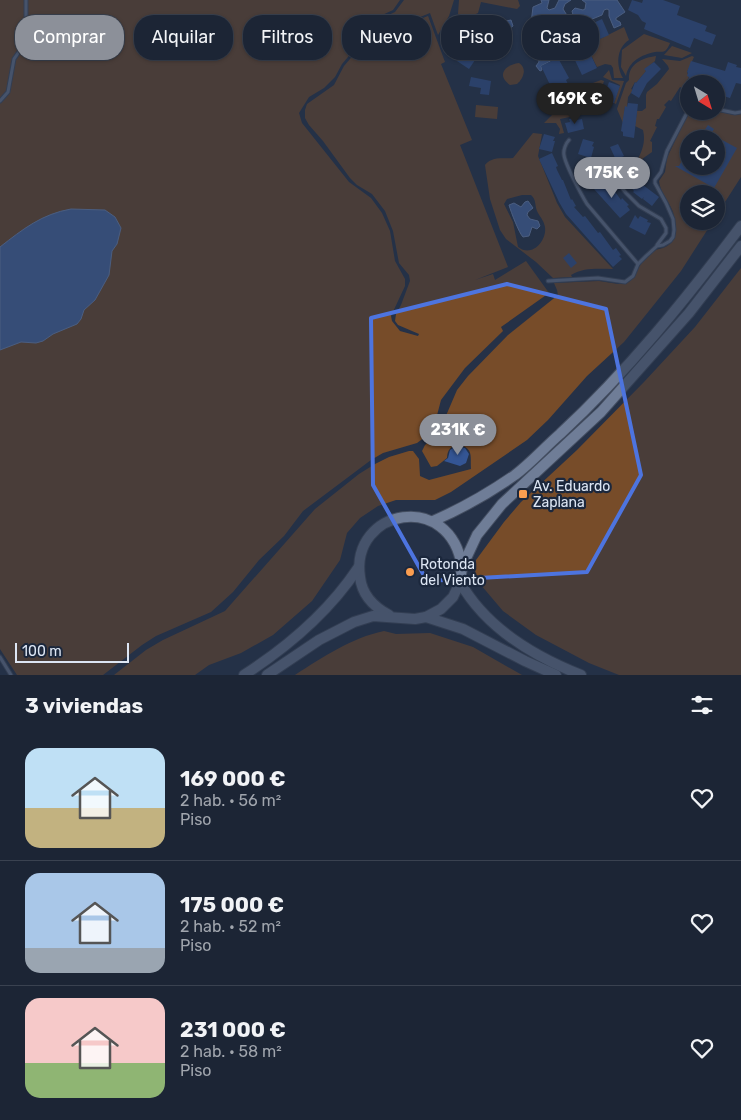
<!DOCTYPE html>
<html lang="es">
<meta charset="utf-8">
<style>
body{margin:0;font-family:Rubik,sans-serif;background:#252d3d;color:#f1f3f6;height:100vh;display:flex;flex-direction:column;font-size:19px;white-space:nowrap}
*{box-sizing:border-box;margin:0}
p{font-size:16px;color:#a0a5ad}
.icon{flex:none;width:28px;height:28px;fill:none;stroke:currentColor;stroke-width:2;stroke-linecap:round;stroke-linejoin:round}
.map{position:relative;height:675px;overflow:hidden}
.side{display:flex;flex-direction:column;background:#1c2535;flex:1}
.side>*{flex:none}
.guide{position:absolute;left:15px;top:15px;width:711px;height:45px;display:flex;gap:10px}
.needle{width:32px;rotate:142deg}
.tools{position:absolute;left:680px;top:75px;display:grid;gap:10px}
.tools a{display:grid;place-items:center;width:45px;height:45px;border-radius:50%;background:#1c2535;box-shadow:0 1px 4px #0004,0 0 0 1px #3a4250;font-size:25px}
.scale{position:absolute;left:15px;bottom:12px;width:114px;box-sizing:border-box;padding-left:5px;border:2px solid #dde6f4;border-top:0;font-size:14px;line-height:18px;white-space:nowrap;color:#dde6f4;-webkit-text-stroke:4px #1b273c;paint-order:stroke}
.price{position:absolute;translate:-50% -42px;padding:0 11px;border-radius:18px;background:#8c9099;color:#fff;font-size:16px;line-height:32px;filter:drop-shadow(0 1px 2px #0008)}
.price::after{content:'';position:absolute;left:50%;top:30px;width:15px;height:11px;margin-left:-8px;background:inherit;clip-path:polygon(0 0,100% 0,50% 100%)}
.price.selected{background:#222;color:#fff}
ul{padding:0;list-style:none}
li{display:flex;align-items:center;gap:15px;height:125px;padding:0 25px}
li+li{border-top:1px solid #3a4250}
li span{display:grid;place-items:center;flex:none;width:140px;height:100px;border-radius:15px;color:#555}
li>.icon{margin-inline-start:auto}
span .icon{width:60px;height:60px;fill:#fffc;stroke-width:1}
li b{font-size:21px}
h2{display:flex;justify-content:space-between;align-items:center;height:60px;padding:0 25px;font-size:21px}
.tag{padding:0 18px;border-radius:20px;background:#1c2535;box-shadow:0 1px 4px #0004,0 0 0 1px #3a4250;font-size:18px;line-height:45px}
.tag.selected{background:#8c9099;color:#fff}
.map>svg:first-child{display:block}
.green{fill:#774c29;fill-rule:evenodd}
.water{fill:#4d70b1;stroke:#7893c5}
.building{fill:#345594}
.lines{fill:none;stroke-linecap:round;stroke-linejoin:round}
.service-casing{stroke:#444e61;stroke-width:5}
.secondary-casing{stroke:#444e61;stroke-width:12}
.service{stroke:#6f7d97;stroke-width:3}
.secondary{stroke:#6f7d97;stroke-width:10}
.marked{fill:none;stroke:#4d74df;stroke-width:4;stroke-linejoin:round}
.poi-dot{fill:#fb9e50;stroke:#1b273c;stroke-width:2}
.labels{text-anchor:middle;stroke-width:4.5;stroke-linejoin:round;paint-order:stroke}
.poi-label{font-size:14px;fill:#dde6f4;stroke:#1b273c;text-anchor:start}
</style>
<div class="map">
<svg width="741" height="675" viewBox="0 0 741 675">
<rect width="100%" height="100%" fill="#253147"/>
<g class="green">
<polygon points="0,0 400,0 393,10 367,22 353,51 342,64 335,77 324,88 309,97 299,113 302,123 349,182 371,198 382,213 390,231 395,261 405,279 405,286 391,316 392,321 400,331 418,336 419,334 398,325 395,321 396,314 401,305 410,281 409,275 399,263 393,231 385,211 372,194 357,185 350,178 323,141 309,125 305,118 305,110 307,104 334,85 344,66 356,52 359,43 428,16 445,62 441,64 472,140 460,145 508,267 475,280 493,274 495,280 526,261 549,293 501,327 503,331 465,368 441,400 435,423 425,437 417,443 383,453 371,460 303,511 284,536 259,560 233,592 211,612 156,636 142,645 103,675 17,675 0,649"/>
<polygon points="404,0 454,0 449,16 438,35 430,13 361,41 372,23 395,12"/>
<polygon points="459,0 518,0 520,6 517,9 481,2 478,13 469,17 458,14"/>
<path d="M624,27L629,40C616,48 616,66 623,78H614L613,68L611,65L605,64L597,67L590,53L577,59L573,51L586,45L581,32L588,29L594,42Z"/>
<path d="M644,34L670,43C669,45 668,48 666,50C663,53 659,51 655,52C641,55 629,61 626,76L621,67L622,50Z"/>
<polygon points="672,46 692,53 682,58 664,55"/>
<path d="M656,56L655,61L645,69L646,71L636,83L635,82L631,89L633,90L628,97L627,107H625L623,123L617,109L626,83L629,80C628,64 642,58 656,56Z"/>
<path d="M692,56L694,57L687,72L689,77L682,88L680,87L671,101L669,100L664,105L666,107L659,119H657L655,126L657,127L650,141L652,142V152L642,159L643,161L641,164L637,161C642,151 646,142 643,130L635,126L637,111H642L646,108V95L647,92L657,84L669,69L668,66L662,59L680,61Z"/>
<path d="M519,63C527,68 524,78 517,84L510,85C496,75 505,65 519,63Z"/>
<polygon points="609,70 612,80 624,81 616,104 614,103 620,85 603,77"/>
<polygon points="601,80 604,81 596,105 594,106 594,112 588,99 593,83"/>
<polygon points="582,85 584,88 580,98 562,103 560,99 562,94"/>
<polygon points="476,105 498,107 497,119 475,117"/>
<polygon points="580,107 585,108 589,113 560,119 564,133 559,134 560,129 556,123 544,123 556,111"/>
<path d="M689,111H716L734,115L741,114V177L716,216V194H689V221H713L681,271L624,342L587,376L548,420L527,440L451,492L435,500H396L378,506L360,518L347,533L340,560L312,601L273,635L241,653L209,665L195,675H114L146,650L163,640L225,611L315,509L359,474L375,464L389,457L409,451H413L419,459L420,476L429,480L471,469C470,455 474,450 459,444C451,446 447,450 447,458L437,466L431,467L422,451L425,445L434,437L442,425L457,390L468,376L508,335L558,295L557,290L554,283L599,281L618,284L629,282C636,275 639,265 646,257C652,251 655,250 663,248C679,243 676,224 673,212C669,201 660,192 659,181L665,172L667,158ZM689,139H716V166H689Z"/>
<path d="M533,133L542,134L538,156L557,203L565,217L613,269C599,269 584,267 571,275L572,277L553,278L536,262L506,239L500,230L490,199L485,165C492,156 503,159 513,158ZM522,195H531C537,200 534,206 538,213C541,218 544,221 545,227C547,241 532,258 518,247L513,222L504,204L507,199Z"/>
<polygon points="741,268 741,675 619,675 589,663 536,635 503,611 475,578 476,560 504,522 521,502 577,450 644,382 695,327"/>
<path d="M384,631L396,634L430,633L473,647L522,675H295C323,657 351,638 384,631Z"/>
</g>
<g class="water">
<polygon points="541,0 549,0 547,8 549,10 555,8 559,0 571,0 565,4 563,9 568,17 573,15 572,11 575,8 583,10 585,9 586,3 582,0 617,0 625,12 616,18 616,20 620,22 621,25 614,28 609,16 609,10 607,9 604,10 602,15 585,22 581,21 579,22 577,26 565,32 560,22 560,19 558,17 536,29 534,28 534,24 531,23 533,7 542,3"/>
<path d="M487,20L493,26H496L500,22L511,20L513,26L505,32L503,46C490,59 474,53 475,34L481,32L483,23Z"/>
<path d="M556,22L558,23L563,33L555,32L553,36L561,45V49L556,51V53L561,55L560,56L541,66L542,70L540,71L536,66L539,62L538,58L531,56C529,49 529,45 532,39L537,37L538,31Z"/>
<path d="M528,201L533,208L528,212L527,215L530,219L538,221L540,226L537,229L532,227L529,236L523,237C519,233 511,212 509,205L514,203L521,207L525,202Z"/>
<path d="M71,209L105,210L115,217L121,228L117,244L112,251L109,275L95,300L84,310L81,319L77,324L53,334L43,341L36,343L21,342L0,350V247C23,229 42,214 71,209Z"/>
</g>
<g class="building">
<polygon points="632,0 642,3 643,0 663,0 680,6 677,15 707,26 705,31 716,35 712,45 694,38 690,48 644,29 646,23 642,21 638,15 628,10"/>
<polygon points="602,19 609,35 586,45 597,68 582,75 564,37"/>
<polygon points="463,52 475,60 469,69 457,61"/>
<polygon points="558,58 569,78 566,80 569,86 557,92 554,86 551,87 541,66"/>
<polygon points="691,61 725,71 728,62 737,65 736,67 741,68 741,84 736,83 730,98 723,96 722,99 716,96 716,84 694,84 688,81 689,77 687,76 688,73 687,72"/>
<polygon points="654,62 661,69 647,83 639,98 631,93 635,82 636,83 646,71 644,69"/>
<polygon points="471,77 491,81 489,95 480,94 481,88 469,86"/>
<polygon points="609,82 620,86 614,103 603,100 604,95 602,94 604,87 607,88"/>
<polygon points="628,103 638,104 634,138 623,136 623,132 621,131 625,106 627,107"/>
<polygon points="576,118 577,120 582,119 584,129 568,133 565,123 570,122 569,119"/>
<polygon points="708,125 714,129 711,134 737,148 714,188 675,166 679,166 689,149 689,166 716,166 716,139 695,139 700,129 704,131"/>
<polygon points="544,134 555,137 553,141 555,141 552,152 539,149"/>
<polygon points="583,139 594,142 592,146 594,147 591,158 578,154"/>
<polygon points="618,144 624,156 616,160 610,147"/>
<polygon points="552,153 558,166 556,167 557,170 562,180 563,180 571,200 572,199 576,206 574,207 583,217 585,216 598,233 600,232 613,250 616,248 621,255 619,256 622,259 613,267 566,214 559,202 539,159"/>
<polygon points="593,162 594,165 600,163 600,166 597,169 600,172 596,173 599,176 589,181 582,167"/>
<polygon points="628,167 639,182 659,197 652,206 643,199 644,197 642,199 633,192 634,191 627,182 626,183 621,177 623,176 620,173"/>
<polygon points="603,181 606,184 608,182 621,200 622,198 629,205 627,206 630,210 620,218 594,189"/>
<polygon points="635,215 638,219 640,216 648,220 647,222 651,223 645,235 629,227"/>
<polygon points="569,253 577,263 571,268 563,258"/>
<polygon points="456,446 465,448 469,454 466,463 460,466 444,461 448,458 450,450"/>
</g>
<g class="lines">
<g class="service-casing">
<g id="service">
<polyline points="0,101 8,92 14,59 25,43 28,33 26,16 26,0"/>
<polyline points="716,109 735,113 741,112"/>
<path d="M569,140C566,143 563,150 564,155C565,164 582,196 587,204L638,264"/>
<polyline points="603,164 626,193 639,206 661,219 666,228 666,233 657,245"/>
<polyline points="548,281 598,278 625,282 633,276 638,264 646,256 657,246 663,245 670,241 673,237 674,230 673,219 666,203 655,183 655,180 661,172 667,151 689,109"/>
<polyline points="0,657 11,675"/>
</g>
</g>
<g class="secondary-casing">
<g id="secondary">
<path d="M433,521C461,509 489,493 515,475C531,463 545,447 560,434C628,371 686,299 741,226"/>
<path d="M460,582C486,628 533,656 581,675"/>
<path d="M389,615C374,607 362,595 360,577C350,508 451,490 462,567"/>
<polyline points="426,617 463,629 525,661 556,675"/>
<path d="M244,675C289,646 328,613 358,568"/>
<polyline points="267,675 319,640 354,622 373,616 415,619 426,617 441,609 453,597 460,582 462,567 477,535 502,504 601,412 689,313 741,246"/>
</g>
</g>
<use href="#service" class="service"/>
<use href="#secondary" class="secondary"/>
</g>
<path d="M0 0H741V675H0ZM507,284L606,309L641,475L587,572L427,581L373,485L371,318Z" fill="#253147" fill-opacity=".55" fill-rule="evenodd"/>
<path class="marked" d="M507,284L606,309L641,475L587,572L427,581L373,485L371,318Z"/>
<g class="poi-dot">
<rect x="518" y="489" width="10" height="10" rx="2.5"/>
<circle cx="410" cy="572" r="5"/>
</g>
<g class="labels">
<g class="poi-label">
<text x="533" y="491">Av. Eduardo<tspan x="533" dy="16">Zaplana</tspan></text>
<text x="420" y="569">Rotonda<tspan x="420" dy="16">del Viento</tspan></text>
</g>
</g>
</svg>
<div class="tools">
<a><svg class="needle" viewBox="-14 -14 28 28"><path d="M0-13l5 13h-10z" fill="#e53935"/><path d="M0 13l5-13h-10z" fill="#a0a5ad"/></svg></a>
<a><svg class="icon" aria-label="locate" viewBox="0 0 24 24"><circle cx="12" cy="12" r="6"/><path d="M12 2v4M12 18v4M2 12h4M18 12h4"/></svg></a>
<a><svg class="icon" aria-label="layers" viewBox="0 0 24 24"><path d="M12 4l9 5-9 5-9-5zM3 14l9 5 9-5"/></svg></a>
</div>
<div class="scale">100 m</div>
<b class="price selected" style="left:575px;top:125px">169K €</b>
<b class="price" style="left:612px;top:199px">175K €</b>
<b class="price" style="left:458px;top:456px">231K €</b>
<div class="guide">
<a class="tag selected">Comprar</a>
<a class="tag">Alquilar</a>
<a class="tag">Filtros</a>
<a class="tag">Nuevo</a>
<a class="tag">Piso</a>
<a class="tag">Casa</a>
</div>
</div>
<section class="side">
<h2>3 viviendas<svg class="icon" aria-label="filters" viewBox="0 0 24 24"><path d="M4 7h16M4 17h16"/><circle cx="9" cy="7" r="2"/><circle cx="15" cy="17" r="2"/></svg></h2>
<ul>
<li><span style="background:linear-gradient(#bfe0f5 60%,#c2b280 0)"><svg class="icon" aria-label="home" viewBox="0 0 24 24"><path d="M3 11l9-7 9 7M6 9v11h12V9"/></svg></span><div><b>169 000 €</b><p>2 hab. · 56 m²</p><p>Piso</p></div><svg class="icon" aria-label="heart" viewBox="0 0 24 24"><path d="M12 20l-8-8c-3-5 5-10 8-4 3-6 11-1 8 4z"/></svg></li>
<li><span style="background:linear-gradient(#a9c7e8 75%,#9aa5b1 0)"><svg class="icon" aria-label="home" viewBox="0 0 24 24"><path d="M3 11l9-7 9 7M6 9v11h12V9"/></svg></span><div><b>175 000 €</b><p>2 hab. · 52 m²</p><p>Piso</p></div><svg class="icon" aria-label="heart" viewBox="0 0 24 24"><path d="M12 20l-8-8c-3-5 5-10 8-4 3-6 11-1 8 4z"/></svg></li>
<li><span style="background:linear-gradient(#f6c9c9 65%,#8fb573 0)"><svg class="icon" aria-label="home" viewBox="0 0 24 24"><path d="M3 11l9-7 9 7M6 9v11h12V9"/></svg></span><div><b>231 000 €</b><p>2 hab. · 58 m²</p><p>Piso</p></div><svg class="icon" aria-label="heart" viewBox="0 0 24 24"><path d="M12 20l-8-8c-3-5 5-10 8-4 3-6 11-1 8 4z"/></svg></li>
</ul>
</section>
